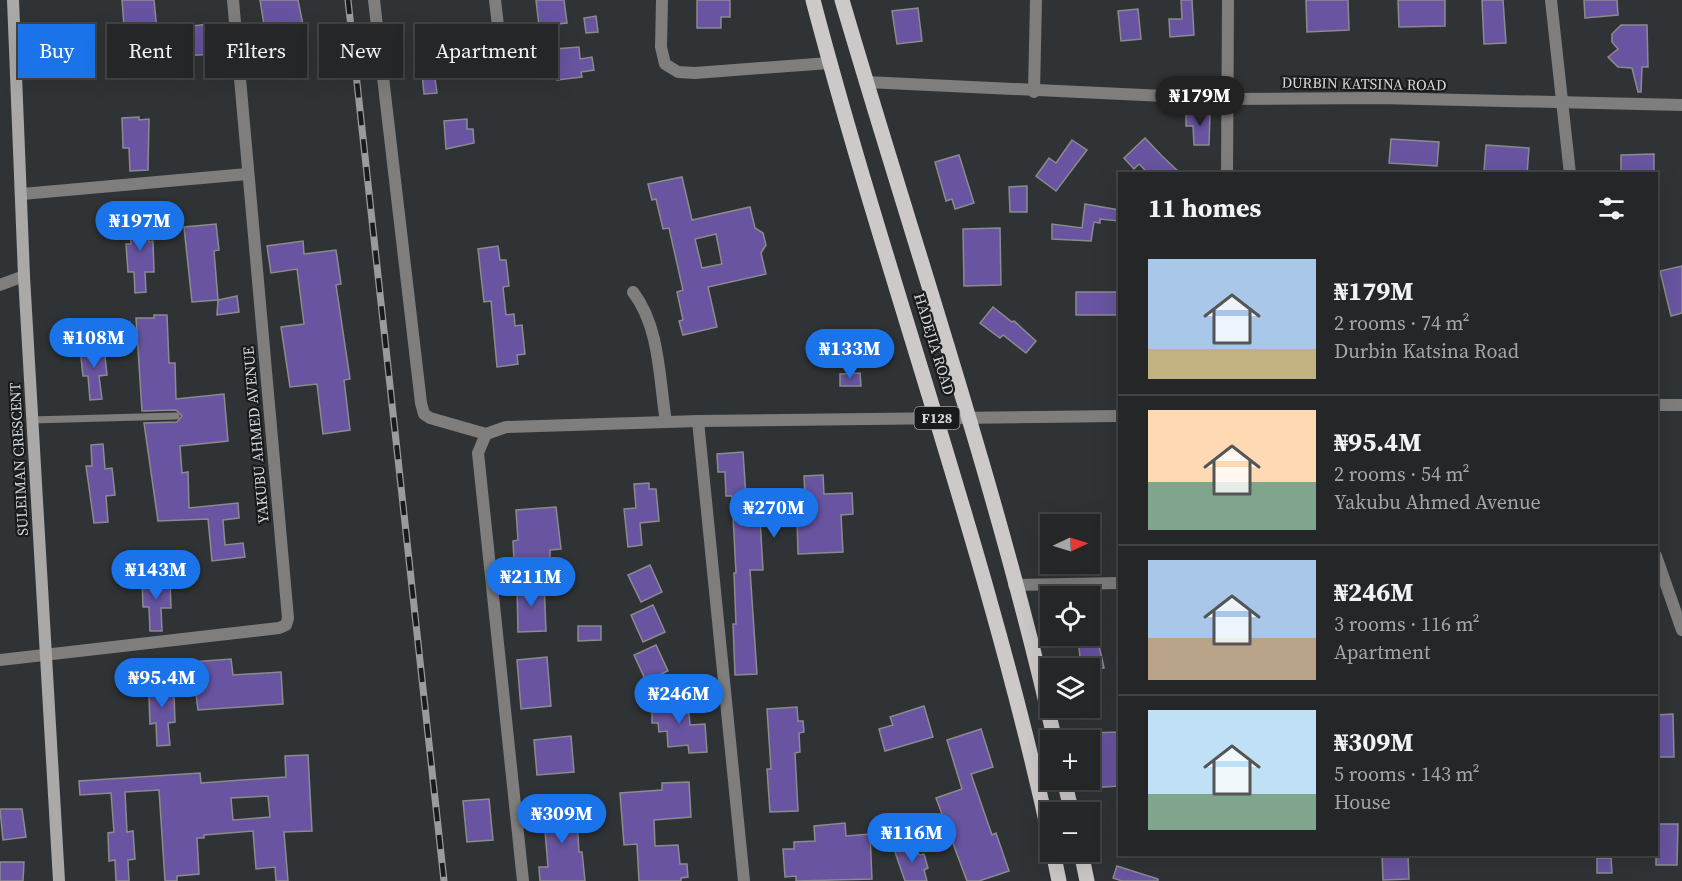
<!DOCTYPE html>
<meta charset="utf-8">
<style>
body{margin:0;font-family:"Source Serif 4",serif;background:#2c2e30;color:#f1f3f6;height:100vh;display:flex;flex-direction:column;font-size:22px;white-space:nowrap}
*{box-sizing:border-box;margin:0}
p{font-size:20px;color:#a3a5a8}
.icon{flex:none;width:33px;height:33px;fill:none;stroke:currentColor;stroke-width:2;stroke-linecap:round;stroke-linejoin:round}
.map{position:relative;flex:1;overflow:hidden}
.side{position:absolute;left:1118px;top:172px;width:540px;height:684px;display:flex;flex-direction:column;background:#242628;border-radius:0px;box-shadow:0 6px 24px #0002,0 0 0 2px #414345}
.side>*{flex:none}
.hud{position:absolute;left:18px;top:24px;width:570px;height:54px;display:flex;gap:12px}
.needle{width:39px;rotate:86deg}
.tools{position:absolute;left:1040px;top:514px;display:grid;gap:12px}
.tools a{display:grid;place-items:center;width:60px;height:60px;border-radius:0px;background:#242628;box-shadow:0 6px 24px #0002,0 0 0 2px #414345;font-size:30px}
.price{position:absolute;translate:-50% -51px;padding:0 14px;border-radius:21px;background:#1a73e8;color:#fff;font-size:20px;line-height:39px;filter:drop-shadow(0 2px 3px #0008)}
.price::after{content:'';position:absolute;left:50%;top:36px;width:18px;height:14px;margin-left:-9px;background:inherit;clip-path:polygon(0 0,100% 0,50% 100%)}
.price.selected{background:#222;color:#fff}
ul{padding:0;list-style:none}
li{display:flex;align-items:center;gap:18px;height:150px;padding:0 30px}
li+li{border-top:2px solid #414345}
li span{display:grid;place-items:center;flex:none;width:168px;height:120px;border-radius:0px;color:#555}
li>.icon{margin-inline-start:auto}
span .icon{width:72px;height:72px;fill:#fffc;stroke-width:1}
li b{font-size:26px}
h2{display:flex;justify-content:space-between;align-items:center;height:72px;padding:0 30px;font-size:26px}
.tag{padding:0 21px;border-radius:0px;background:#242628;box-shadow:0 6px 24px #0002,0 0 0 2px #414345;font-size:21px;line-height:54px}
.tag.selected{background:#1a73e8;color:#fff}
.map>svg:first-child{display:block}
.building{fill:#6854a0;stroke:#8b8b8e;stroke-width:1.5;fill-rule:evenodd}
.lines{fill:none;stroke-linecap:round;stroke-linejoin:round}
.lane{stroke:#7f7e7d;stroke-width:7}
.street{stroke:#7f7e7d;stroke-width:12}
.secondary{stroke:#aba8a8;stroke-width:12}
.primary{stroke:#ccc9c8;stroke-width:15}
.rail-casing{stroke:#9a9b9d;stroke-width:7}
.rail{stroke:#191a1b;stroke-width:4.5;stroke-dasharray:14;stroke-linecap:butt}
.labels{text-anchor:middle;stroke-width:4.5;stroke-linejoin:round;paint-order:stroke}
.shield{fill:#191a1b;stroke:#9e9fa1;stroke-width:1.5}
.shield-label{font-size:14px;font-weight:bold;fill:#d7d8da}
.street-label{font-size:15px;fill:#d7d8da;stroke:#191a1b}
</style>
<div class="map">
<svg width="1682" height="881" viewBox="0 0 1682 881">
<rect width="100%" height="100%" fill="#303335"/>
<g class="building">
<polygon points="122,0 154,0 157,30 209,24 209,28 214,28 215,54 166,57 168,76 133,79 130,26 124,26"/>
<polygon points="260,0 298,0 303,25 265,31"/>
<polygon points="536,0 564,0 567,23 539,26"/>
<polygon points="697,0 730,0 730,17 721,17 721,28 697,28"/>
<polygon points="1181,0 1192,0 1194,35 1170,37 1169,19 1182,19"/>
<polygon points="1306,0 1348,0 1349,30 1307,32"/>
<polygon points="1398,0 1445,0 1445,26 1399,27"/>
<polygon points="1482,0 1503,0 1506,43 1484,44"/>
<polygon points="1584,0 1617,0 1618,15 1585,18"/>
<polygon points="918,8 922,41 897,44 892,11"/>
<polygon points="1138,9 1141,39 1121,41 1118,11"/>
<polygon points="596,16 598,32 586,33 584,18"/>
<polygon points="1621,25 1647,25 1648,67 1642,67 1641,92 1638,92 1632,68 1618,67 1608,57 1618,49 1612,42 1612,34"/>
<polygon points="89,26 91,55 85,56 86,78 72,79 71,59 67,59 65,30"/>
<polygon points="456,40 458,66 426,69 424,43"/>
<polygon points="579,47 580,59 592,57 594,70 581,72 582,77 557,80 554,49"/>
<polygon points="434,71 437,93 424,94 422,73"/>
<polygon points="1186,112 1210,113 1209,145 1194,145 1193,126 1186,126"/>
<polygon points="139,117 139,120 149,119 148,170 130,171 129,148 123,148 122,118"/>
<polygon points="467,119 467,129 473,129 474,143 446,149 444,121"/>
<polygon points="1145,138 1162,156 1181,174 1149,174 1139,164 1134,169 1124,158"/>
<polygon points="1391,139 1439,142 1437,166 1389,163"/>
<polygon points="1072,140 1087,150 1056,191 1036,176 1049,158 1056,163"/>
<polygon points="1486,145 1529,148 1527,174 1484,171"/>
<polygon points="1654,154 1654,174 1621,174 1621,155"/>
<polygon points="959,155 974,203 955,209 952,199 946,201 935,162"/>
<path d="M682,177L692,220L750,207L755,228L763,233L766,245L761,253L766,274L708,287L717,327L683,335L679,321L683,320L677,292L683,290L669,228L663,229L656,199L652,200L648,184ZM716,234L722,264L702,268L695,239Z"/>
<polygon points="1027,186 1027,212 1010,212 1009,187"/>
<polygon points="1085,204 1119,210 1119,221 1100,219 1100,223 1094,222 1091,241 1052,239 1052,224 1082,228"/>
<polygon points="129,216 147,216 149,242 153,241 154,272 145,272 146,292 135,293 134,272 128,272 126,244 131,244"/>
<polygon points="216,224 219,250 214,251 218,300 192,302 184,227"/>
<polygon points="1000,228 1001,285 964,286 963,229"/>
<polygon points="303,241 304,254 336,250 341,284 336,285 350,379 344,380 350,430 323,434 317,384 290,387 281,327 304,324 297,269 271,273 267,246"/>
<polygon points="498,246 500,260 506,260 509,286 503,287 506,315 514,314 515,326 522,325 525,354 517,355 518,364 497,367 491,301 484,302 478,249"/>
<polygon points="1682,266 1682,313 1671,316 1660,271"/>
<rect x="1076" y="292" width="43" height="23"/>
<polygon points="237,296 239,312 217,315 218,300"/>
<polygon points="993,307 1012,322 1014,321 1036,341 1026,353 1003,335 1000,338 980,323"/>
<polygon points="154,315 167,315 169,363 175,363 176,399 224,394 228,441 180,446 182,473 188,472 189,508 238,503 239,518 223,520 225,545 243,543 245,557 212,561 208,519 158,521 144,423 177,422 182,416 176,410 142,411 136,318 154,318"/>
<polygon points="97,347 104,348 107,375 99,376 102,399 90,400 88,376 83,376 80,349"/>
<polygon points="860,373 861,386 840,386 840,374"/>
<polygon points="103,444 105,469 112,468 115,495 106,496 108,522 94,523 86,466 92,466 91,445"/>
<polygon points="743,452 746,497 805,495 804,476 823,475 824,494 852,493 853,514 841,515 843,552 798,554 797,517 760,519 763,570 750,570 757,674 735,675 733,624 736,624 734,573 736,573 732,496 726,496 725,472 718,472 717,454"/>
<polygon points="649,483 649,489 656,489 659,521 640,523 642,545 628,547 624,509 636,508 634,484"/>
<polygon points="556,507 561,549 550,550 550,560 514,560 513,541 518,540 516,510"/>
<polygon points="650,565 662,592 641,602 628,575"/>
<polygon points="170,580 171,608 161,608 162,631 150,631 149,607 143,607 142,581"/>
<polygon points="544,583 546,631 518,632 517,584"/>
<polygon points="653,605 665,632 643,642 631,615"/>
<polygon points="578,626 601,626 601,640 578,641"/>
<polygon points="1078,636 1097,636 1104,668 1089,671 1089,669 1081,669"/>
<polygon points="656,645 668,671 646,681 634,655"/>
<polygon points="547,657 551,706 521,709 517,660"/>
<polygon points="231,659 233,675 281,672 283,704 198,710 192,662"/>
<polygon points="166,672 167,695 174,694 175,722 168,723 170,745 157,746 156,723 150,724 149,696 154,695 153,673"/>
<polygon points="684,695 685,714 689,713 690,725 705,724 707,752 689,753 688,745 668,747 667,731 659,732 658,723 652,723 652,712 657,712 656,697"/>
<polygon points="924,706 933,737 885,751 879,729 893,725 890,717"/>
<polygon points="797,707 798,721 803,721 804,732 799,733 800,752 795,753 798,811 770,812 767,769 771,769 767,709"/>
<polygon points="1673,714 1674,757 1656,757 1656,715"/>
<polygon points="981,729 993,767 971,774 992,835 996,833 1009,871 979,881 967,881 936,798 962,789 947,740"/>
<polygon points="1119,732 1119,786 1089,788 1089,733"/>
<polygon points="571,736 574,772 537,775 534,740"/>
<path d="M308,755L312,831L284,832L288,881H276L275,867L256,869L253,831L204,835V838H197L199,874L177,876V881H165L159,790L125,792L127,832L133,831L135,859L128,860L129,881H116L115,860L109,861L108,833L114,832L111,793L80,795L79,781L200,773L201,783L286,777L285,756ZM268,796L270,817L233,820L231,798Z"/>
<polygon points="689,782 691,817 654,820 655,846 678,845 680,864 687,864 688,877 681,878 681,881 639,881 637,844 624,845 620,793 662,790 662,783"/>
<polygon points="489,799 493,840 467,842 463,801"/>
<polygon points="576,804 579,852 582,852 585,881 540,881 539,867 548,867 543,806"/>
<polygon points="0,809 22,809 26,837 3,840"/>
<polygon points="845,823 846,836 870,834 872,879 796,881 796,876 785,877 783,849 794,849 794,842 815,841 814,826"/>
<polygon points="1656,824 1678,824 1677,865 1656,865"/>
<polygon points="915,845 919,855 924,854 928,868 924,870 927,881 905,881 895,852"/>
<polygon points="1382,855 1408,855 1409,879 1383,880"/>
<polygon points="1597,858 1611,858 1612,873 1597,873"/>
<polygon points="0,862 24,862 23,881 0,881"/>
<polygon points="1117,866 1158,879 1158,881 1122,881 1113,878"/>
</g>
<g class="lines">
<polyline class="lane" points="32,420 176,416"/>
<g class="street">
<polyline points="374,0 421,403 424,414 430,418 486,434"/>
<polyline points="495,0 499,34"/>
<polyline points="662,0 661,47 665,64 678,72 695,73 829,63"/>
<polyline points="1551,0 1570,174"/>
<polyline points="866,82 1228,99 1379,98 1682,105"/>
<polyline points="1034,92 1036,0"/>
<polyline points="1227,174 1228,0"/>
<polyline points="22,194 247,174"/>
<polyline points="0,285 24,276"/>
<path d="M633,292C660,327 659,379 666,422"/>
<polyline points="1656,405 1682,405"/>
<polyline points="698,421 744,881"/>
<polyline points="1656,556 1682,630"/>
<polyline points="1014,585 1119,583"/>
<polyline points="0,660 279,628 286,625 288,618 233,0"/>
<polyline points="523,881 478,453 486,434 506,427 698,421 1119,416"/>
</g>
<polyline class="secondary" points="13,0 24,276 59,881"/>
<g class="primary">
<path d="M813,0C887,281 988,554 1050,839"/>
<path d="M842,0C914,246 998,490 1055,741"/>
<polyline points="1064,780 1072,813"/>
<polyline points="1053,852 1059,881"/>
<polyline points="1081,852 1087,881"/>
</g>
<g class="rail-casing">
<polyline id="rail" points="348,0 444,881"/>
</g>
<use href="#rail" class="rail"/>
</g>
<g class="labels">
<rect class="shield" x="914.5" y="407" width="45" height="22" rx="4.5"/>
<g class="shield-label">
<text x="937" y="423">F128</text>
</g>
<g class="street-label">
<text transform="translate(1364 84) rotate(1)" y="5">DURBIN KATSINA ROAD</text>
<text transform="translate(934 344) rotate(73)" y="5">HADEJIA ROAD</text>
<text transform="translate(256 435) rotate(-95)" y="5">YAKUBU AHMED AVENUE</text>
<text transform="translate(19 459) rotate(-93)" y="5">SULEIMAN CRESCENT</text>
</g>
</g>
</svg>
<div class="tools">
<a><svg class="needle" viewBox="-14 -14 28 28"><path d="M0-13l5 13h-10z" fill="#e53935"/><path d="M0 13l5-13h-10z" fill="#a3a5a8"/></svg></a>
<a><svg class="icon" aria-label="locate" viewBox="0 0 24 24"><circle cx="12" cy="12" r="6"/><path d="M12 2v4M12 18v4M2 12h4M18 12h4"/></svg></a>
<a><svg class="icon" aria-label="layers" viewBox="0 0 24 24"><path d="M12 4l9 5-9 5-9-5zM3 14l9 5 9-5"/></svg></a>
<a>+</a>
<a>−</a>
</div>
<b class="price selected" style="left:1200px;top:127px">₦179M</b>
<b class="price" style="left:140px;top:252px">₦197M</b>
<b class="price" style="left:94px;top:369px">₦108M</b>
<b class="price" style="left:850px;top:380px">₦133M</b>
<b class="price" style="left:774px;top:539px">₦270M</b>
<b class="price" style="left:156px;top:601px">₦143M</b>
<b class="price" style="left:531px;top:608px">₦211M</b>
<b class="price" style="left:162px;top:709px">₦95.4M</b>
<b class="price" style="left:679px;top:725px">₦246M</b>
<b class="price" style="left:562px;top:845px">₦309M</b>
<b class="price" style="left:912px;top:864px">₦116M</b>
<div class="hud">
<a class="tag selected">Buy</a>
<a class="tag">Rent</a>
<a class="tag">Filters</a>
<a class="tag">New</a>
<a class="tag">Apartment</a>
</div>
<section class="side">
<h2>11 homes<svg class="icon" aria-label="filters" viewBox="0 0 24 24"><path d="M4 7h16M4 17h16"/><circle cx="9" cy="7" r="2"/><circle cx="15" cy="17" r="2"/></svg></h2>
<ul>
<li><span style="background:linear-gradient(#a9c7e8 75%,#c2b280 0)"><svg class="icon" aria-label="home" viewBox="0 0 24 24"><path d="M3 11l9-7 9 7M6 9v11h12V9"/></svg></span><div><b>₦179M</b><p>2 rooms · 74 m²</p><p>Durbin Katsina Road</p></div></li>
<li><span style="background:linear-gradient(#ffd9b3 60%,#7fa58c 0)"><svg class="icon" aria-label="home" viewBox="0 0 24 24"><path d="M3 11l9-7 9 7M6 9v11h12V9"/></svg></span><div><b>₦95.4M</b><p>2 rooms · 54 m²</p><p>Yakubu Ahmed Avenue</p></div></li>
<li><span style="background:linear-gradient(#a9c7e8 65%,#b9a48a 0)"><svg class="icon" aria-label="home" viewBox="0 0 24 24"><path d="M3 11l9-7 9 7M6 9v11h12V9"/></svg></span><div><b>₦246M</b><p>3 rooms · 116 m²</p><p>Apartment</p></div></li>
<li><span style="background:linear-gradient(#bfe0f5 70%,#7fa58c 0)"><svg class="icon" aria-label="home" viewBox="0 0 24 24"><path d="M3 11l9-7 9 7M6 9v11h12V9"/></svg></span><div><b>₦309M</b><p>5 rooms · 143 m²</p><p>House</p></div></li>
</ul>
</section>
</div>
